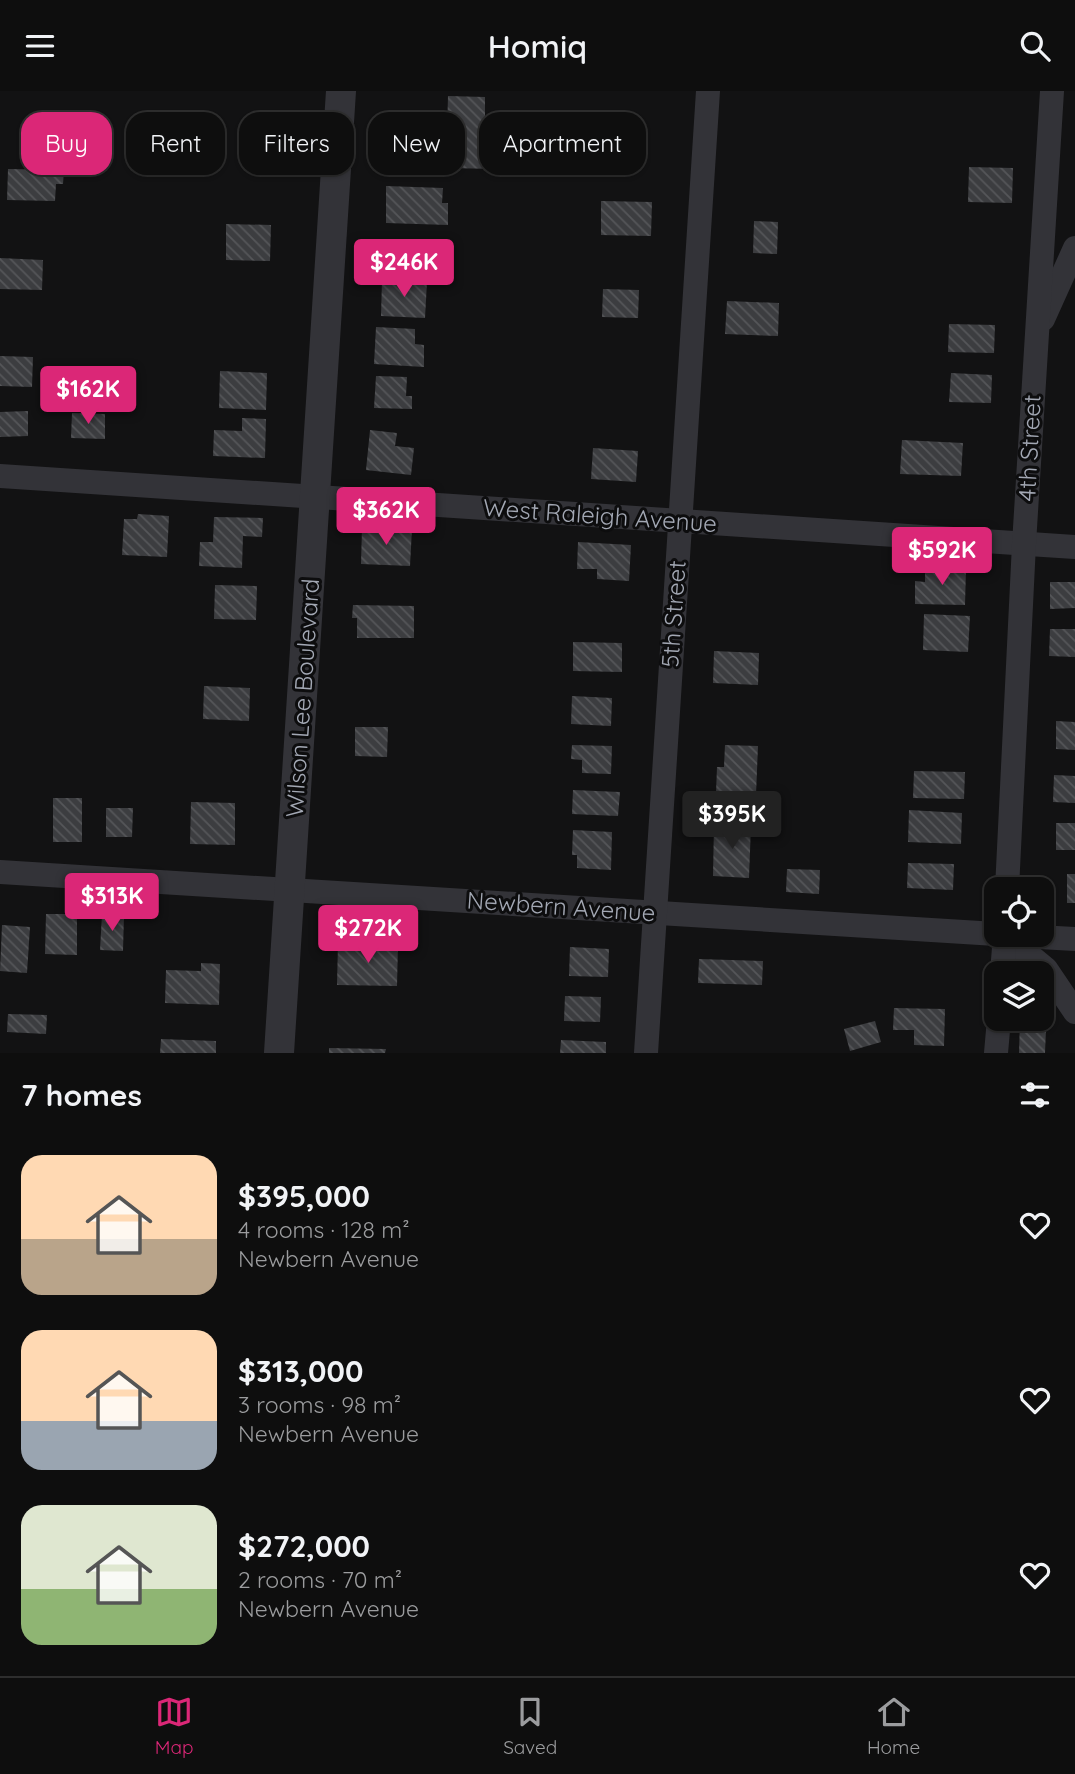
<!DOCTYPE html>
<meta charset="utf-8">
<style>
body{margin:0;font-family:Quicksand,sans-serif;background:#1c1c1c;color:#f1f3f6;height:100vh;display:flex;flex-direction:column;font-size:26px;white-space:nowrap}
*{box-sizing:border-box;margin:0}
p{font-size:23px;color:#9b9c9e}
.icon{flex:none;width:38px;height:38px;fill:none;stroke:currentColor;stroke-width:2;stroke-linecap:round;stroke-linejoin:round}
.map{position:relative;height:962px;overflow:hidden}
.details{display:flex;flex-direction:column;background:#0e0e0e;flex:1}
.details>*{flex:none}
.top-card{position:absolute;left:21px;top:21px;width:700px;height:63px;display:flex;gap:14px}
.fabs{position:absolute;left:984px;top:786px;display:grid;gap:14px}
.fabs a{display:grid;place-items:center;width:70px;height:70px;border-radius:14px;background:#0e0e0e;box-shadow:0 2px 5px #0004,0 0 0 2px #2e2e2e;font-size:35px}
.price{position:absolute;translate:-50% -60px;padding:0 16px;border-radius:7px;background:#db2777;color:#fff;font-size:23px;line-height:46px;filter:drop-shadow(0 2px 4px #0008)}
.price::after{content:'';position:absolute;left:50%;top:42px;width:21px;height:16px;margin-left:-10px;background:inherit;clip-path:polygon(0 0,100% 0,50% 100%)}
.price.selected{background:#222;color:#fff}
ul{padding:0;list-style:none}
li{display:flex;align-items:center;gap:21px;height:175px;padding:0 21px}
li span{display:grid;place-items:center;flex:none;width:196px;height:140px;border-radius:21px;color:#555}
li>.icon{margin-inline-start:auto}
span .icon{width:84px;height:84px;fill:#fffc;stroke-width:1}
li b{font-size:30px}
h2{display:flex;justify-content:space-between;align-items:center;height:84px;padding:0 21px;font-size:30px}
.tag{padding:0 24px;border-radius:21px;background:#0e0e0e;box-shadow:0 2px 5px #0004,0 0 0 2px #2e2e2e;font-size:24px;line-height:63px}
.tag.selected{background:#db2777;color:#fff}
header{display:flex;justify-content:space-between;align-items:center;height:91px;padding:0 21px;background:#0e0e0e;font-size:32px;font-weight:600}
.tab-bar{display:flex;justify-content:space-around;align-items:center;height:98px;border-top:2px solid #2e2e2e;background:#0e0e0e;font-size:19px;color:#9b9c9e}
.tab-bar a{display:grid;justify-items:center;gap:4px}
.tab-bar .selected{color:#db2777}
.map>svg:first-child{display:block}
.building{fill:url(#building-back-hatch)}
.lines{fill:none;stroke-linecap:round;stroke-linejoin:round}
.minor{stroke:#333338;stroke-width:24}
.tertiary{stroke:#333338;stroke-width:30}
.labels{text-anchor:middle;stroke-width:6;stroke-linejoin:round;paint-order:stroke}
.street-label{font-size:24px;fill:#a3a8b4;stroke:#0d0d0e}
</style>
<header><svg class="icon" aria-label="menu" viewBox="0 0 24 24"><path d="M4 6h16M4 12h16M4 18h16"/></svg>Homiq<svg class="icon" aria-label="search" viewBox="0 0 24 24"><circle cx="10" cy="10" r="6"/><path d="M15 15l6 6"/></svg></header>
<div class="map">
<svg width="1075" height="962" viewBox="0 0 1075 962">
<defs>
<pattern id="building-back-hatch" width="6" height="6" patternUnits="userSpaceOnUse" patternTransform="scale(1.75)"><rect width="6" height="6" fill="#3c3d40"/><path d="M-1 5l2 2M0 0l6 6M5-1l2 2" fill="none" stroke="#555659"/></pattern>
</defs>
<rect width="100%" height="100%" fill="#121213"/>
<g class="building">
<polygon points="448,5 485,6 485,50 499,50 498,78 446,77"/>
<polygon points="969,76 1013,77 1012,112 968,111"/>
<polygon points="8,78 64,79 63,93 56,93 55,110 7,109"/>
<polygon points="386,95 443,97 442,112 448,112 448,134 386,132"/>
<polygon points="601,110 652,111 651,145 601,144"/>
<polygon points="754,130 778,131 777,163 753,162"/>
<polygon points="226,133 271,134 270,170 226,169"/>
<polygon points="0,167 43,169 42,199 0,198"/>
<polygon points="382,189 427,191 425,227 381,225"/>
<polygon points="603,198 639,199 638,227 602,226"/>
<polygon points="727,210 779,212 778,245 725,243"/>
<polygon points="949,233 995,234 994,262 948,261"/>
<polygon points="376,236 415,238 415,253 424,254 424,276 374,273"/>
<polygon points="0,265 33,266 32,296 0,295"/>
<polygon points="220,280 267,282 266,319 219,317"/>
<polygon points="951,282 992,284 991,312 949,311"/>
<polygon points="376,285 407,286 406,305 412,305 412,318 374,317"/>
<polygon points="28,320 28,345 0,346 0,321"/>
<polygon points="72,322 105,323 105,348 71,347"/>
<polygon points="242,327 266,328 265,367 213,365 214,339 242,340"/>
<polygon points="370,339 397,342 395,355 414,357 411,384 366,379"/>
<polygon points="902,349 963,352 961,385 900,383"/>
<polygon points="593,357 638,360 636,391 591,388"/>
<polygon points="138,423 169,425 167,466 122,464 124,428 137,428"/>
<polygon points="214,426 263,427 262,446 243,445 242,477 199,475 200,451 213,451"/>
<polygon points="362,437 412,438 410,475 361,473"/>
<polygon points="578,451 631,454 629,490 597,488 597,478 577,478"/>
<polygon points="925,477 966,478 965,514 915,513 915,490 925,491"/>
<polygon points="1050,491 1075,491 1075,517 1050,518"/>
<polygon points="215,494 257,495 256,529 214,528"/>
<polygon points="353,514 414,515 414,547 357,547 357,527 352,527"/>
<polygon points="924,523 970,525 968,561 923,559"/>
<polygon points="1050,538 1075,538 1075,566 1049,565"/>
<polygon points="573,551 622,552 622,581 573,580"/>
<polygon points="714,560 759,562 758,594 713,592"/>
<polygon points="204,595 250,597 249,630 203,628"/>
<polygon points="572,605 612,607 611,635 571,633"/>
<polygon points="1056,630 1075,631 1075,659 1056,658"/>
<polygon points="355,636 388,636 387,666 355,665"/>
<polygon points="572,654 612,655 611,683 582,682 582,669 571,668"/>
<polygon points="725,654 758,655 756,704 716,702 717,676 724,676"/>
<polygon points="914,680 965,681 964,708 913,707"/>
<polygon points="1054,684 1075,685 1075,712 1053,711"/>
<polygon points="573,699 620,701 618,725 572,723"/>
<rect x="53" y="707" width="29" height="44"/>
<polygon points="191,711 235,712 235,754 190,753"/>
<polygon points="106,717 133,717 132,746 106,746"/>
<polygon points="909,719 962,722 961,753 908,751"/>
<rect x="1056" y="732" width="19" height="27"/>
<polygon points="714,733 751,734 749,787 713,785"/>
<polygon points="573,739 612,741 611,779 577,777 577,764 572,764"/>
<polygon points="908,772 954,773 953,799 907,797"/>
<polygon points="787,778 820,779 819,803 786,801"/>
<rect x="1067" y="783" width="8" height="29"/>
<polygon points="46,823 77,823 77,864 45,863"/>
<polygon points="102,823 124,824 123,860 100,859"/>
<polygon points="2,834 30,836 27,882 0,880"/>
<polygon points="338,852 398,853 397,895 337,894"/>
<polygon points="570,856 609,858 608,886 569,885"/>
<polygon points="699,868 763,870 762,894 698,892"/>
<polygon points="201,872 220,873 219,914 165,912 166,879 201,880"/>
<polygon points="565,905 601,906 600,931 564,930"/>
<polygon points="1041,915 1047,915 1045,962 1019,962 1020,928 1041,928"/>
<polygon points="894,917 945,918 944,955 914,954 914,939 893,939"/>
<polygon points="8,923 47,924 46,943 7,941"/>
<polygon points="875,930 881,951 850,960 844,938"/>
<polygon points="161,948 216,950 216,962 160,962"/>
<polygon points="561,949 606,951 606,962 560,962"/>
<polygon points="329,957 386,958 385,962 329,962"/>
</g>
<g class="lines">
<g class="minor">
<polyline points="1043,228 1075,157"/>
<polyline points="0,385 1075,456"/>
<polyline points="0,781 996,843"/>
<polyline points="1007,798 1024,453 1052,0"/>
<polyline points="1002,844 1075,848"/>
<polyline points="1005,844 1046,878 1075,921"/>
<polyline points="1002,882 1005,844"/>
<polyline points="646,962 708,0"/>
<polyline points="996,962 999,928"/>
</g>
<polyline class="tertiary" points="279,962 341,0"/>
</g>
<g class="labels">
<g class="street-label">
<text transform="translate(1030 357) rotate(-87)" y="8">4th Street</text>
<text transform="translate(600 425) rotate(4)" y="8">West Raleigh Avenue</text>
<text transform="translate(674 523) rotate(-86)" y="8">5th Street</text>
<text transform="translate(303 607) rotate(-86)" y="8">Wilson Lee Boulevard</text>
<text transform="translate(561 816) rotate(4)" y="8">Newbern Avenue</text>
</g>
</g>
</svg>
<div class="fabs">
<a><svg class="icon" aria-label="locate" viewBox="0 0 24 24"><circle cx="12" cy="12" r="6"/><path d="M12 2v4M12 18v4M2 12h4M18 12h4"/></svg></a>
<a><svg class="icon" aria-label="layers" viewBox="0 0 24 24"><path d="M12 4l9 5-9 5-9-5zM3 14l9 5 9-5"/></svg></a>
</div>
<b class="price" style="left:404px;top:208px">$246K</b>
<b class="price" style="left:88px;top:335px">$162K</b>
<b class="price" style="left:386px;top:456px">$362K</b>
<b class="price" style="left:942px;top:496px">$592K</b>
<b class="price selected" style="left:732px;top:760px">$395K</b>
<b class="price" style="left:112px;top:842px">$313K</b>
<b class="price" style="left:368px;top:874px">$272K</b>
<div class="top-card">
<a class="tag selected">Buy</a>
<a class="tag">Rent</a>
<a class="tag">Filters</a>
<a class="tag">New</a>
<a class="tag">Apartment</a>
</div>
</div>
<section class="details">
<h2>7 homes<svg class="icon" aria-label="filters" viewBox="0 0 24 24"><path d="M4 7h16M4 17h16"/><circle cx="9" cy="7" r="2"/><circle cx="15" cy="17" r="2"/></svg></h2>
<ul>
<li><span style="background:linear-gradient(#ffd9b3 60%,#b9a48a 0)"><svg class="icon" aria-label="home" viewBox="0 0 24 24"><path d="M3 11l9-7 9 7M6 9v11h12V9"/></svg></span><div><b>$395,000</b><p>4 rooms · 128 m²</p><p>Newbern Avenue</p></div><svg class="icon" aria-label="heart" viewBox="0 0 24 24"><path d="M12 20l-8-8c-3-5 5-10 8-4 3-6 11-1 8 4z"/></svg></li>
<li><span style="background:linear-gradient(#ffd9b3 65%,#9aa5b1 0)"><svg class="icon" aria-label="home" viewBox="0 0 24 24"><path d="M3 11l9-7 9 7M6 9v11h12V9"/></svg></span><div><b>$313,000</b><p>3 rooms · 98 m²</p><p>Newbern Avenue</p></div><svg class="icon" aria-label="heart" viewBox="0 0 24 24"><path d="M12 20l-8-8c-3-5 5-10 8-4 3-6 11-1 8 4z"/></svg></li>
<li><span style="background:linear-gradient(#dfe7d0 60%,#8fb573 0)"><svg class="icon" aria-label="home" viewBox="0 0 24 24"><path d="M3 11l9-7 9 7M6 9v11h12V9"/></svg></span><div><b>$272,000</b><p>2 rooms · 70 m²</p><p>Newbern Avenue</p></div><svg class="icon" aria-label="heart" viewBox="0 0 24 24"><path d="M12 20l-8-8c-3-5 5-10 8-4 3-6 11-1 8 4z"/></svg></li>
</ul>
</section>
<nav class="tab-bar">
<a class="selected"><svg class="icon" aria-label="map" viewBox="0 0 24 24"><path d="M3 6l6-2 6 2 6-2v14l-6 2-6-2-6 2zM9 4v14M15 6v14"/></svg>Map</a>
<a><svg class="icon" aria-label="saved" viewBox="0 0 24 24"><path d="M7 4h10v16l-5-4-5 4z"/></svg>Saved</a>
<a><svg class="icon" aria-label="home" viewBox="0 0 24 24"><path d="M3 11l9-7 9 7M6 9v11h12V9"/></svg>Home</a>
</nav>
